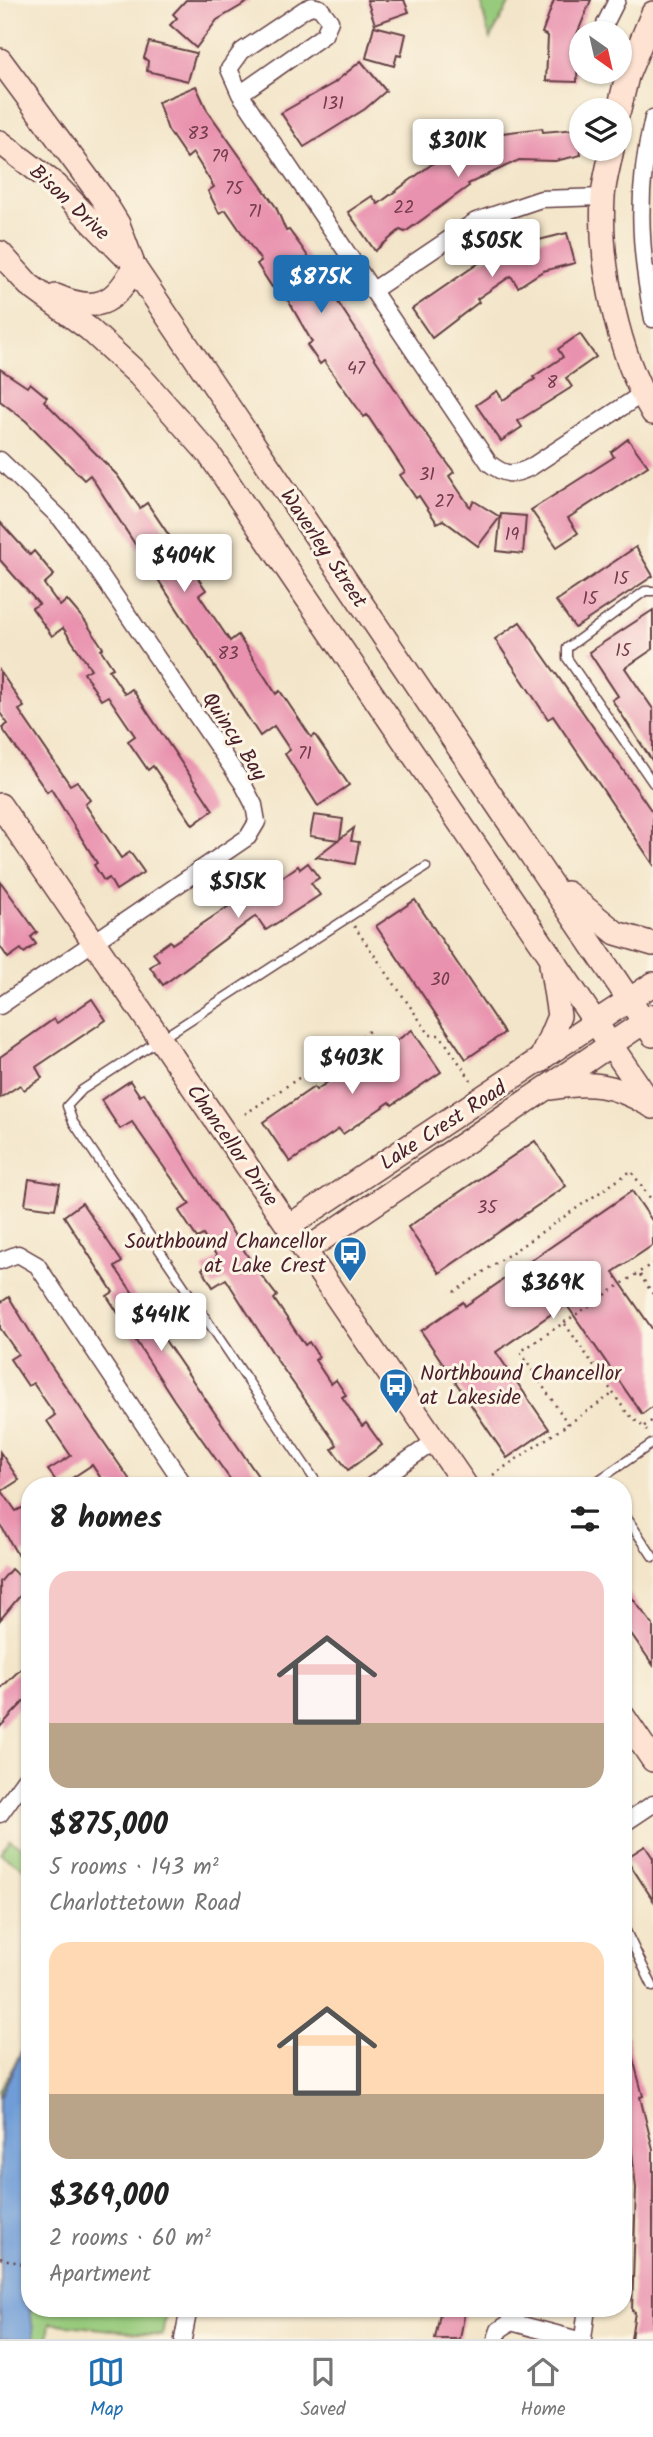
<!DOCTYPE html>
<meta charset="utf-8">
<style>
body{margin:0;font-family:Kalam,sans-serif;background:#f6f6f6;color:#222;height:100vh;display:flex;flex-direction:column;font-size:26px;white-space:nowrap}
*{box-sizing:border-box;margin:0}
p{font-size:23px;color:#767676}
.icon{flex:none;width:38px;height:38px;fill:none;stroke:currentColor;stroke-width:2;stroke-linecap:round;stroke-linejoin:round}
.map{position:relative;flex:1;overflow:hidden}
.panel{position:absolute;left:21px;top:1477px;width:611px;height:840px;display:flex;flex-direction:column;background:#fff;border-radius:28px;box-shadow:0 2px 5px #0004}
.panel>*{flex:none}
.needle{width:46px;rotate:146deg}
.buttons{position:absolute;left:569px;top:21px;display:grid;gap:14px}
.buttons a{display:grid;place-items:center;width:63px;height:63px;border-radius:50%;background:#fff;box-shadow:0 2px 5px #0004;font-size:35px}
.price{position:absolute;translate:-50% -60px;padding:0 16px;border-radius:7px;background:#fff;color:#222;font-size:23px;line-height:46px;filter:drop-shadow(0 2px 4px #0008)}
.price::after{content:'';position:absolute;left:50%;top:42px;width:21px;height:16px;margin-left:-10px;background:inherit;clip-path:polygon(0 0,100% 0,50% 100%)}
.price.active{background:#1f6fb2;color:#fff}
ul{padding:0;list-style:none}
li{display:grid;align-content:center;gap:14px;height:371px;padding:0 28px}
li span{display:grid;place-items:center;height:217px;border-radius:21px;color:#555}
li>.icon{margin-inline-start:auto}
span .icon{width:126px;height:126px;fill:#fffc;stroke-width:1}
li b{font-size:30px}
h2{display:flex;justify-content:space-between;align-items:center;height:84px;padding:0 28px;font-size:30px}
.dock{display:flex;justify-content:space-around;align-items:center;height:98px;border-top:2px solid #e0e0e0;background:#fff;font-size:19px;color:#767676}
.dock a{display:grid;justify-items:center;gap:4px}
.dock .active{color:#1f6fb2}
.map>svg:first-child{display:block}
.green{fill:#97ca7b;stroke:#707453;stroke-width:2}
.water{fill:#6f9dd7;stroke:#5c5e81;stroke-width:2}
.building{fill:#e992af}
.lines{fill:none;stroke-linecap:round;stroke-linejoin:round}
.lane-casing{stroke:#633d43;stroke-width:11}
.street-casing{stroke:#633d43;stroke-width:19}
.secondary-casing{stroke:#633d43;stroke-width:26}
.path{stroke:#633d43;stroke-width:2.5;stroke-dasharray:2 5;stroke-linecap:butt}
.lane{stroke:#fff;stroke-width:8}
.street{stroke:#fff;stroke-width:16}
.secondary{stroke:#fee3d2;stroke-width:23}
.labels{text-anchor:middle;stroke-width:6;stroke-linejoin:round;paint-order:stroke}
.number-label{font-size:18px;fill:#723c4c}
.street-label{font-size:21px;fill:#4a1f2b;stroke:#fcf5e5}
.poi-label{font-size:21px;fill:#4a1f2b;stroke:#fcf5e5;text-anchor:end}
</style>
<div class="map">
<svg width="653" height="2339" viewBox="0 0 653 2339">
<rect width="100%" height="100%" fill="#fcf5e5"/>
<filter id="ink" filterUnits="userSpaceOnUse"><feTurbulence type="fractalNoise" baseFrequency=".0143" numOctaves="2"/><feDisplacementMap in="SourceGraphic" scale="14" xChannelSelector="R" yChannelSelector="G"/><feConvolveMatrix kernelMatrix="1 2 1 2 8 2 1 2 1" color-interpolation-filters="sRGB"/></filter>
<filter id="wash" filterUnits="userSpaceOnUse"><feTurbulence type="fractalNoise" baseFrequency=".00686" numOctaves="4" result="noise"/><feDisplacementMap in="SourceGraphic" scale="28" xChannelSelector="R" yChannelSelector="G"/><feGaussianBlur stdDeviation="1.57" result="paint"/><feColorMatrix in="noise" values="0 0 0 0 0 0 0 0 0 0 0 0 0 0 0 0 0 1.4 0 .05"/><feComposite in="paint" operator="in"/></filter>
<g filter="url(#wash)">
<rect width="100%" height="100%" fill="#f3e5c9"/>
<g class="green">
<polygon points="480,0 511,0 490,39"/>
<polygon points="10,1840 30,1853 30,1872 1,1854"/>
<polygon points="30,2035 30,2308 167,2308 162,2336 50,2323 48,2339 0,2339 0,2091"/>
</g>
<polygon class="water" points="30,2034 30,2308 34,2339 0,2339 0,2097"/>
<g id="blocks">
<g class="building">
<polygon points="186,0 251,0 217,20 196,48 170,25 177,18 173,14"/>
<polygon points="367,0 404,0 409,12 375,24"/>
<polygon points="554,0 591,0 571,49 578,49 577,82 546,81 548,36 542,33"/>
<polygon points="374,26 406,34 401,56 397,55 394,66 366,58"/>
<polygon points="149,42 196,53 188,81 147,71 148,61 144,58"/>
<polygon points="361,61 386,91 365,109 304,147 281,113 334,83"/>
<polygon points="196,86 207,110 276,207 286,231 289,230 303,249 410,412 454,472 449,476 470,507 474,501 500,517 478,546 443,520 437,523 419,496 416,498 400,475 405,472 367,415 364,417 324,361 320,364 307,345 312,342 278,283 272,287 257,264 261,261 226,210 219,213 208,191 214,187 193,153 187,158 168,130 158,102"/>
<polygon points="542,128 543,132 577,129 581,155 555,161 519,160 468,184 469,186 405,232 400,230 375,251 348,212 372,196 378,204 436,161 495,134"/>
<polygon points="567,233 575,263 543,271 518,287 511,276 477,299 479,302 432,338 412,309 489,256 491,259 520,241 523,244"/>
<polygon points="580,334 596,357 566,378 572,387 518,421 522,427 501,441 476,405 497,391 503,400 535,379 533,377 563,357 558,349"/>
<polygon points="0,369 27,387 30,383 47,397 44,401 117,475 140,508 147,503 206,590 199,595 230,641 238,635 276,694 280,691 311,737 315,735 349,785 318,806 285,754 290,750 274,726 260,736 90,475 84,480 26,421 0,401"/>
<polygon points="628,439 648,466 568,518 578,533 557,547 531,510 614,457 611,452"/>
<polygon points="501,514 526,516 523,554 497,551"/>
<polygon points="0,522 30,555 34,551 54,575 44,584 60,606 67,600 85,621 103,648 101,650 113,668 109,670 125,694 132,689 213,810 193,825 153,766 148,770 128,741 135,736 108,696 101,700 84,673 91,669 63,628 52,636 32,608 39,604 0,560"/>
<polygon points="636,547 653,576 575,628 556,601"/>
<polygon points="653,610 653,649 625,668 653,709 653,762 612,700 618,696 589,652"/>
<polygon points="520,622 653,813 653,864 553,716 548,719 495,639"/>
<polygon points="0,671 24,707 19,710 70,785 77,781 90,800 85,804 121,858 130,852 144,872 116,890 109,878 104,881 94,865 97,863 51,789 47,792 2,728 8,724 0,713"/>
<polygon points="314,815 343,819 340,839 354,828 351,841 359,842 355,864 316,857 338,840 310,836"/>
<polygon points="308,863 319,878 311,883 320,895 266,930 256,916 163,985 150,967 159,960 153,953 170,941 172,944 262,884 266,889 298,866 300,869"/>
<polygon points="0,881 37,932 31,937 36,944 24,953 21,949 8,958 0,946"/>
<polygon points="415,900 504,1033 466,1059 376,926"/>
<polygon points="92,999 106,1020 36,1067 42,1078 24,1090 20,1085 0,1098 0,1057 54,1019 57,1023"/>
<polygon points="412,1030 441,1072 392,1105 390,1102 343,1134 339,1129 290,1162 263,1122 314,1087 316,1090 363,1058 366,1062"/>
<polygon points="130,1081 140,1096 144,1093 254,1266 277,1296 274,1299 305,1345 309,1342 319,1357 315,1360 331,1384 336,1380 346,1395 342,1397 362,1426 366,1423 382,1445 348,1470 332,1449 337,1445 279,1363 226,1279 213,1287 202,1269 218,1258 203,1235 197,1238 179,1211 190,1204 132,1122 120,1129 101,1100"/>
<polygon points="535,1141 566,1186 439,1273 408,1227"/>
<polygon points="29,1179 60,1184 55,1209 25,1205"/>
<polygon points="632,1191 653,1222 653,1245 613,1272 653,1330 653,1406 642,1414 566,1304 496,1352 549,1429 507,1458 421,1331 463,1302 465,1306"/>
<polygon points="82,1203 122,1262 115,1267 260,1479 250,1486 235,1486 174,1400 107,1296 113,1292 64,1216"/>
<polygon points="9,1297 48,1361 134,1486 106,1486 92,1465 60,1486 48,1470 71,1456 47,1421 55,1415 33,1383 28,1386 10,1359 18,1354 0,1328 0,1303"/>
<polygon points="0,1452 19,1480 2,1491 16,1511 30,1504 30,1549 18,1556 0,1524"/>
<polygon points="11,1569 29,1585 0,1620 0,1582"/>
<polygon points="623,1586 653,1625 653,1665 623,1622"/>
<polygon points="30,1660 30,1695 0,1727 0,1689"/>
<polygon points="645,1846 653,1858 653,1900 626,1858"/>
<polygon points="623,2036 627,2036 643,2096 640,2097 653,2149 653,2339 631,2339 635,2312 632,2311 636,2188 631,2143 628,2144 623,2123"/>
<polygon points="441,2308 465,2311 460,2339 435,2339"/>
</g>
</g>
</g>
<g filter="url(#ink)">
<use href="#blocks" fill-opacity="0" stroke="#633d43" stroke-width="2"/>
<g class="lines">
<g class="lane-casing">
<g id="lane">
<polyline points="653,591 645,591 567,648 567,658 653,783"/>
<polyline points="319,1486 73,1122 67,1106 82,1090 426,867"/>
<polyline points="590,1486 653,1443"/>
<polyline points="623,1512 653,1557"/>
<polyline points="623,1925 653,1987"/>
</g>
</g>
<g class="street-casing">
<g id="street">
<polyline points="606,33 605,24 617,0"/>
<path d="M240,94L324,35L330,21L320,8L312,6L305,9L242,51L229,69L240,94L489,463C505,476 513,476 531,467L642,394"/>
<path d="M653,118C636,189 639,248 653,319"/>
<polyline points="372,291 476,221 541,199 603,197"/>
<polyline points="0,460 61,519 81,546 243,784 254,805 257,822 248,837 0,1006"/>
<polyline points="0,1261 18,1254 37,1265 185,1486"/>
<polyline points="371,1486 435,1441"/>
<polyline points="0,1814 30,1772"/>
<polyline points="623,1824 653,1804"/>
<polyline points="183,2339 189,2308"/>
<polyline points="496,2339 499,2330 511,2322 575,2339"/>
<polyline points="583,2339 587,2308"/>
</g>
</g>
<g class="secondary-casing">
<g id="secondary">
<polyline points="0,60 102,198 118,224 134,267 653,1035"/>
<polyline points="619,110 627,76 653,13"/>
<polyline points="0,142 56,185 123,254"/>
<path d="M612,149C609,165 604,181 603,197C599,265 618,355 653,413"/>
<polyline points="0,253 29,285 89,329 139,375 209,454 653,1107"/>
<path d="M56,296C95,313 115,305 134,267"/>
<polyline points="0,805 466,1486"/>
<polyline points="567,893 616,933 653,944"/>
<polyline points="540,1061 559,1016 551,964"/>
<path d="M551,1088C589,1081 614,1084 648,1104"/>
<polyline points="289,1226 653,984"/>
<polyline points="306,1250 653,1016"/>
<polyline points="623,1716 653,1760"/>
</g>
</g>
<g class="path">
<polyline points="354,926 430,1035 440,1035 471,1080"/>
<polyline points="245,1114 372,1029"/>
<polyline points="640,1275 653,1294"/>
<polyline points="454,1292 631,1171 653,1202"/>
<polyline points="565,1324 627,1413 643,1427"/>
<polyline points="568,1424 520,1352 653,1263"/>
<polyline points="647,1431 643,1427 653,1420"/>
<polyline points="493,1475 614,1393"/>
<polyline points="0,2258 30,2266"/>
</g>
<use href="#lane" class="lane"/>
<use href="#street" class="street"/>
<use href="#secondary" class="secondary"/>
</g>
</g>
<defs>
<g id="bus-pin" transform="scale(1.75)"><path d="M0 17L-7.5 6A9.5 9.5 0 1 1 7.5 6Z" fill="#1f6fb2" stroke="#fcf5e5"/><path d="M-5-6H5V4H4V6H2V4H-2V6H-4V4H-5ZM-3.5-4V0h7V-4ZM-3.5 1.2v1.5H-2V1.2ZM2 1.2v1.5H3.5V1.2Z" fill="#fff"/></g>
</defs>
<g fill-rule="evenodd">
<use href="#bus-pin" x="350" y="1253"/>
<use href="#bus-pin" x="396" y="1385"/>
</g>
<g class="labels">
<g class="number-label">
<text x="333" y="109">131</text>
<text x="198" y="139">83</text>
<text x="220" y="162">79</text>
<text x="234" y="194">75</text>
<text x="404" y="213">22</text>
<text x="255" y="217">71</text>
<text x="356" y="374">47</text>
<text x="552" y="388">8</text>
<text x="427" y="480">31</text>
<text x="444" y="507">27</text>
<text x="512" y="540">19</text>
<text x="621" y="584">15</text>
<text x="590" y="604">15</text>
<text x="623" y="656">15</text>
<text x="228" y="659">83</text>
<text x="305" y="759">71</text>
<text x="440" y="985">30</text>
<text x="487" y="1213">35</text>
</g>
<g class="street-label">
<text transform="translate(70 202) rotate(43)" y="7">Bison Drive</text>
<text transform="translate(324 548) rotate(56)" y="7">Waverley Street</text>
<text transform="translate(235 736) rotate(57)" y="7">Quincy Bay</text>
<text transform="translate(443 1125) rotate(-33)" y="7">Lake Crest Road</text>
<text transform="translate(233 1145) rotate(55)" y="7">Chancellor Drive</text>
</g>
<g class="poi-label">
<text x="326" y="1248">Southbound Chancellor<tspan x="326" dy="24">at Lake Crest</tspan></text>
<text x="420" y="1380" text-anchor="start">Northbound Chancellor<tspan x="420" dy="24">at Lakeside</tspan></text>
</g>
</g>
</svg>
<div class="buttons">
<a><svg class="needle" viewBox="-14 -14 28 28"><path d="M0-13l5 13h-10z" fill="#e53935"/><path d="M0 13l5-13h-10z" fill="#767676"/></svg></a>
<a><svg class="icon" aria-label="layers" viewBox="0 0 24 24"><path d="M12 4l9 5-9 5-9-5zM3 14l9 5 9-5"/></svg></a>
</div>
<b class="price" style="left:458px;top:179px">$301K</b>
<b class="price" style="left:492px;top:279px">$505K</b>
<b class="price active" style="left:321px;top:315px">$875K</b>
<b class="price" style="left:184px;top:594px">$404K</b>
<b class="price" style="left:238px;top:920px">$515K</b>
<b class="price" style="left:352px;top:1096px">$403K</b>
<b class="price" style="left:553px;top:1321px">$369K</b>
<b class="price" style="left:161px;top:1353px">$441K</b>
<section class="panel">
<h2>8 homes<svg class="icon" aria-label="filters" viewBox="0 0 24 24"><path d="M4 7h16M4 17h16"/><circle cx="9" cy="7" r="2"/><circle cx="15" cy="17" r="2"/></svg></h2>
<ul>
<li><span style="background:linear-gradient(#f6c9c9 70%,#b9a48a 0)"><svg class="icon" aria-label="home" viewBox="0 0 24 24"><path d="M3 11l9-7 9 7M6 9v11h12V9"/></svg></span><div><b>$875,000</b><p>5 rooms · 143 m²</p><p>Charlottetown Road</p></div></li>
<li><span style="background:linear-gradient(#ffd9b3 70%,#b9a48a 0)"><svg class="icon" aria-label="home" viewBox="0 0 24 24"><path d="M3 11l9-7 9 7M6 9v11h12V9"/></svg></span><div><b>$369,000</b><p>2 rooms · 60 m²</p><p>Apartment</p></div></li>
</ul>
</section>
</div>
<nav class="dock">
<a class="active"><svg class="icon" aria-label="map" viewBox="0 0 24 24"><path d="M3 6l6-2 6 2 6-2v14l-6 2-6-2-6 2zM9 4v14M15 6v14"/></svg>Map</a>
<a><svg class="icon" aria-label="saved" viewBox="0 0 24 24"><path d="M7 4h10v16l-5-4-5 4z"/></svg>Saved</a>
<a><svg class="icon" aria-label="home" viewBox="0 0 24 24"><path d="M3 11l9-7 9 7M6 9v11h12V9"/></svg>Home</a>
</nav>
